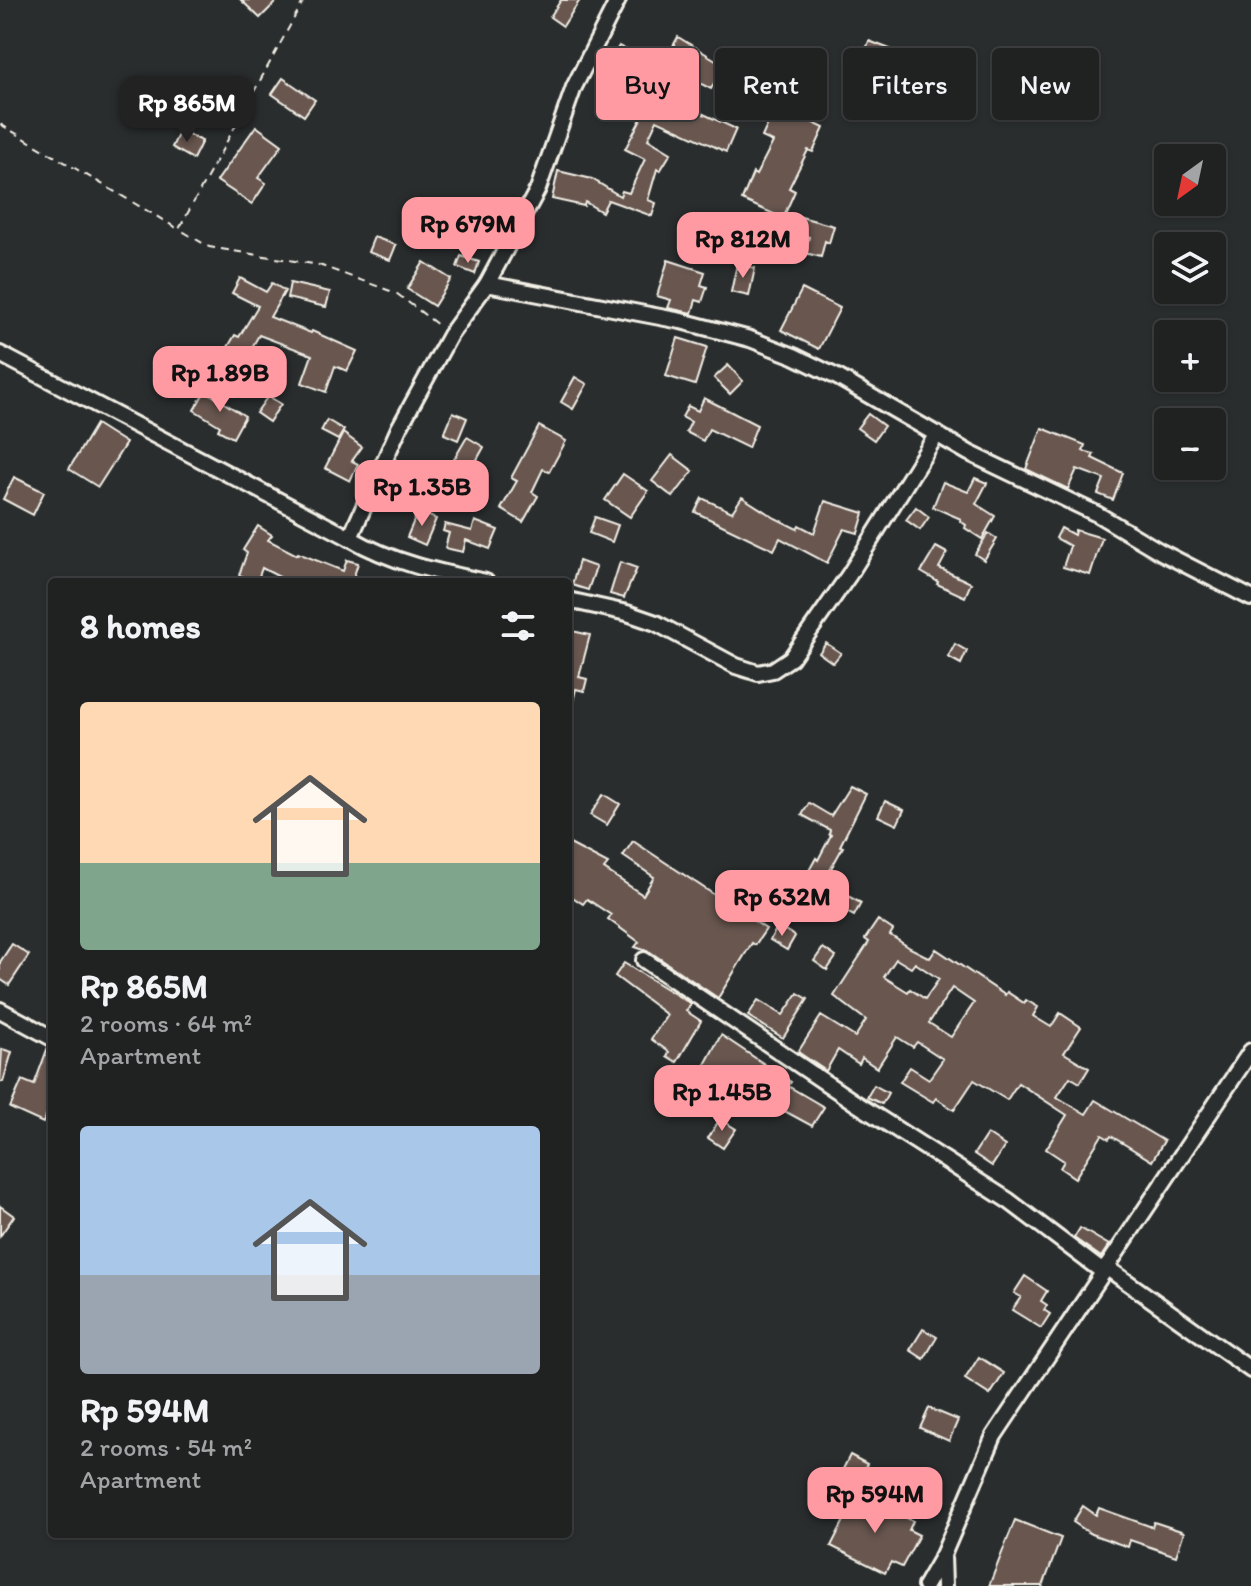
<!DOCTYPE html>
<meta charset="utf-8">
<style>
body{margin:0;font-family:Itim,sans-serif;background:#282a2a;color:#f1f3f6;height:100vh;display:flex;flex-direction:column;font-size:30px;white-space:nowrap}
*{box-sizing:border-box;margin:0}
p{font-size:26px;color:#a2a4a5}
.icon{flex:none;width:44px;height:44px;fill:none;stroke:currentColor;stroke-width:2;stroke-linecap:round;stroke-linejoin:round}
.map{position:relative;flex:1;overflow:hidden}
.drawer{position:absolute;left:48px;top:578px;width:524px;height:960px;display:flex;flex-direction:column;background:#202222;border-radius:8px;box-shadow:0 2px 6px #0004,0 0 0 2px #3d3f40}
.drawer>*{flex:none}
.hud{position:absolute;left:596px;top:48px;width:534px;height:72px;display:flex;gap:16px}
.needle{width:52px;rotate:213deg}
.tools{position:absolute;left:1154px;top:144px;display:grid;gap:16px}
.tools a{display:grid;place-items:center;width:72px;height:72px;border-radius:8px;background:#202222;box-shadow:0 2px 6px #0004,0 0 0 2px #3d3f40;font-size:40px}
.price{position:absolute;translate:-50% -68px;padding:0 18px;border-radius:16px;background:#ff9aa2;color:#111;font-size:26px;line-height:52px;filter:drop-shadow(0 2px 4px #0008)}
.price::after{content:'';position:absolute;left:50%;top:48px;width:24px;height:18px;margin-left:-12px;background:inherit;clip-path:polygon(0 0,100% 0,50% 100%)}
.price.active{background:#222;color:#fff}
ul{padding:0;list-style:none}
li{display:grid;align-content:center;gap:16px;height:424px;padding:0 32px}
li span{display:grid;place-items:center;height:248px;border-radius:8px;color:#555}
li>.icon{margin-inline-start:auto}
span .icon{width:144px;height:144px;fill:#fffc;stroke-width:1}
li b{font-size:34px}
h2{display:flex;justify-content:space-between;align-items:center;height:96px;padding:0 32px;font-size:34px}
.chip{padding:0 28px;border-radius:8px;background:#202222;box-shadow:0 2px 6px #0004,0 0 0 2px #3d3f40;font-size:28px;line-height:72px}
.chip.active{background:#ff9aa2;color:#111}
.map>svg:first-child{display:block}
.building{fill:#675750;stroke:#f4f1e8;stroke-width:2;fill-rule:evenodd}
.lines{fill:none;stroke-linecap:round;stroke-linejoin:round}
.minor-casing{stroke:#f4f1e8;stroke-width:20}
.path{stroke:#f4f1e8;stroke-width:2;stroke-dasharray:8 6;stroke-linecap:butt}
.minor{stroke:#2a2d2e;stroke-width:14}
</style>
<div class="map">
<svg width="1251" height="1586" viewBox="0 0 1251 1586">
<rect width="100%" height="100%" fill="#2a2d2e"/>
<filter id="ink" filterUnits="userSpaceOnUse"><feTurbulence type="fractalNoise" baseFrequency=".0125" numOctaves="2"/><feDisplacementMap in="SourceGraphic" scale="16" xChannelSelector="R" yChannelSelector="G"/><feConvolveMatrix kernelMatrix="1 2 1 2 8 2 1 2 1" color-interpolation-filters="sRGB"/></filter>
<g filter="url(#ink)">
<g class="building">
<polygon points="241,0 278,0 260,18"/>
<polygon points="561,0 580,0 563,26 550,17"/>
<polygon points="678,37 724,65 711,89 682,74 671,95 700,108 699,112 736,129 726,152 657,120 648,139 671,153 660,171 657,169 648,200 656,203 652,216 608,200 602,212 585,202 584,206 552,199 558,171 592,179 620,196 622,191 629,193 645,159 625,149 671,62 666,59"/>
<polygon points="869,41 898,52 887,83 858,72"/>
<polygon points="619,46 644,60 632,84 617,76 620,69 609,62"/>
<polygon points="793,77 806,84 799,95 813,101 805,119 824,128 813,152 808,150 789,188 795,191 783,218 742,200 753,173 756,175 773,142 762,137 784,88"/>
<polygon points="283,78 315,100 304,116 272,94"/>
<polygon points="256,126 282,145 258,178 266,183 252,204 217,181"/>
<polygon points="180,130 202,141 193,159 172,147"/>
<polygon points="801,217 834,226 829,243 825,241 821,257 805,253 809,237 796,233"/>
<polygon points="374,237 396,245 390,260 368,252"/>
<polygon points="461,256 479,262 475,274 457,267"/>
<polygon points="668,260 705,272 701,285 707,287 702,302 696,300 692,313 668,308 671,300 657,296"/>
<polygon points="424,262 451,279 434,306 407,289"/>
<polygon points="737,264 755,268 749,296 731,292"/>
<polygon points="240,278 266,292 272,283 285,291 270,317 311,333 312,331 357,351 347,371 335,366 326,392 302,383 312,355 259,335 239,370 221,359 235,335 239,337 258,306 232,293"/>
<polygon points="290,283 330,292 326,307 287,298"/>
<polygon points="802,289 840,308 819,349 781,330"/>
<polygon points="678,338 707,347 695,385 666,376"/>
<polygon points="194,355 214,367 206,379 186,367"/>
<polygon points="728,365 743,381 730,394 714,378"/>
<polygon points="575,377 587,384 573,409 561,402"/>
<polygon points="205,391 245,416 233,438 218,430 220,426 194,410"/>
<polygon points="268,396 281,404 269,422 256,413"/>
<polygon points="704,398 757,425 748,448 709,429 703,441 686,432 691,422 682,417 688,406 698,411"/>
<polygon points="453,412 467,418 458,440 444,434"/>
<polygon points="868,414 884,426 874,440 857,428"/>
<polygon points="327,420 344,430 338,440 321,431"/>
<polygon points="96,424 126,443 98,487 69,469"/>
<polygon points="539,426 566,441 549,472 543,469 532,492 538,496 523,522 501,509 517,481 511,478"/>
<polygon points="1042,428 1085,445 1083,451 1094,454 1092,458 1123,473 1113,500 1098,494 1104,479 1077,469 1068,489 1026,469"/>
<polygon points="343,433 362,447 352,461 358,464 350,481 325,468"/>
<polygon points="467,437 484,447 464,483 446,473"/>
<polygon points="672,455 693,471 673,497 652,481"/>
<polygon points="623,474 648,491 630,517 605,500"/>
<polygon points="14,477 44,492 33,515 3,499"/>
<polygon points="975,478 987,483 976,504 995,516 982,539 965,528 966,525 960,521 961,519 933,507 943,482 968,492"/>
<polygon points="742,497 775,518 797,529 799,525 814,533 825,501 864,513 858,533 844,529 827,563 780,538 774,550 695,512 702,498 732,512"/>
<polygon points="916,507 929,517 920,530 906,520"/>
<polygon points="418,511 436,519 425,545 407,537"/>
<polygon points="595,517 618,525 612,542 589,533"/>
<polygon points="475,521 498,530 490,549 466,540 463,552 445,548 449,533 443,531 445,524 472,531"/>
<polygon points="258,526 272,535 268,540 297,555 298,553 343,571 347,560 358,563 354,576 367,582 289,582 262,568 257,582 239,575 247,553 243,550"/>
<polygon points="1061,528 1074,535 1075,530 1102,538 1090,575 1063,567 1070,546 1056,538"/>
<polygon points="988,533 997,539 984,560 975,554"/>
<polygon points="936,547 947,553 939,568 971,583 965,597 937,584 938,582 921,572"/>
<polygon points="579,561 596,567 588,590 572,585"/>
<polygon points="620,562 637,568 624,598 610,594"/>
<polygon points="568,630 590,635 579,677 587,679 584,691 576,689 572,706 568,706"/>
<polygon points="826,643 841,653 833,663 819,653"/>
<polygon points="955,644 967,651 961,664 948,657"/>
<polygon points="850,786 866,794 840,846 843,847 805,915 786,903 803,874 806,876 816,858 818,860 831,835 829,834 830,830 802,815 809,803 831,816"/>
<polygon points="604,794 620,804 607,825 590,815"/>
<polygon points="885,801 904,810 897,825 878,816"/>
<polygon points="633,841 766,929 755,945 752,943 718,998 650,952 635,947 639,942 608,919 611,915 587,899 583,904 568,894 568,843 608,864 604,869 643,895 654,877 623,856"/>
<polygon points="842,893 861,903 854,916 835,906"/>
<path d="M878,920L893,930L890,935L910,948L930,958L936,949L1005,995L1007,992L1024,1003L1026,1000L1038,1007L1033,1016L1051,1027L1060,1013L1081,1027L1064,1053L1089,1068L1080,1083L1070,1077L1057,1097L1086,1114L1095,1100L1164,1141L1152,1161L1111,1136L1109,1139L1102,1135L1075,1178L1060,1168L1064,1161L1046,1149L1067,1115L1018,1083L1007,1100L974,1080L954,1110L936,1098L933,1102L900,1082L910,1067L929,1079L943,1059L917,1042L913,1047L897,1037L877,1068L862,1058L859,1064L838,1050L826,1071L798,1052L821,1016L855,1037L866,1020L834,996L869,942L865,939ZM896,959L911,968L915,963L939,979L925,999L910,989L908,992L884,977ZM952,988L974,1003L951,1037L929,1023Z"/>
<polygon points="778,926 795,936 787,950 770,940"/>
<polygon points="12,944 29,955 9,985 0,979 0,962"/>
<polygon points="823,948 836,957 827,970 814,961"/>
<polygon points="624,963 691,1004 686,1011 701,1021 677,1062 667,1056 669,1052 651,1039 667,1015 615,976"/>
<polygon points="798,993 808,999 783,1038 748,1016 758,1000 783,1015"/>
<polygon points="721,1035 791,1082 788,1086 824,1107 812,1126 779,1108 781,1104 763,1091 766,1087 746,1074 742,1081 721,1069 717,1078 702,1070"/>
<polygon points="48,1047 52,1048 52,1102 43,1123 10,1108 22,1080 34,1085"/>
<polygon points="2,1049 12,1052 3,1082 0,1082"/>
<polygon points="874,1085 888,1093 882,1104 867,1097"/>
<polygon points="720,1119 736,1129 723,1148 708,1138"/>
<polygon points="987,1134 1005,1146 992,1166 974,1154"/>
<polygon points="0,1206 14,1216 0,1236"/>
<polygon points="1080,1228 1109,1245 1101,1257 1074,1238"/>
<polygon points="1025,1276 1047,1291 1041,1301 1047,1305 1044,1310 1050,1314 1041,1328 1012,1310 1021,1297 1014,1293"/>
<polygon points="923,1329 937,1337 924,1359 910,1350"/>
<polygon points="979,1357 1004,1373 990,1395 965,1379"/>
<polygon points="929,1408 958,1420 949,1441 920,1428"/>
<polygon points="850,1455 867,1464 860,1477 843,1469"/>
<polygon points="858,1493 913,1521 909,1530 919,1535 902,1567 891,1562 885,1573 831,1546"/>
<polygon points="1083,1506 1096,1515 1099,1508 1152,1527 1154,1522 1184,1532 1176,1556 1130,1540 1128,1547 1091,1534 1073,1522"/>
<polygon points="1015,1520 1061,1538 1043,1586 989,1586"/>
</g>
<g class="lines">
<g class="minor-casing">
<g id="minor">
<polyline points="487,284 538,189 574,87 618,0"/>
<polyline points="0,354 350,538 399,428 450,335 487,284 681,321 750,339 794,356 839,378 969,453 1097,514 1161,552 1251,598"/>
<path d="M350,538C393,563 438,572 486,582"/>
<polyline points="568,600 627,613 656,623 736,666 758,673 773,670 791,658 849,575 937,434"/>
<polyline points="644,960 854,1102 1009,1201 1103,1272"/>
<polyline points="0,1010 52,1038"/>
<polyline points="1106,1267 1251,1370"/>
<polyline points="943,1555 944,1586"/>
<polyline points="925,1586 943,1555 994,1436 1251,1051"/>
</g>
</g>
<g class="path">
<polyline points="304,0 179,229 209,247 319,265 396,293 438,325"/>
<polyline points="0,124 178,229"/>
</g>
<use href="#minor" class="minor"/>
</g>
</g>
</svg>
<div class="tools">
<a><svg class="needle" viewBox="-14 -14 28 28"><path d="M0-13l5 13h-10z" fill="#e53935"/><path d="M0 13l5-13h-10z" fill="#a2a4a5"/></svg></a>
<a><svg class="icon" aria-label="layers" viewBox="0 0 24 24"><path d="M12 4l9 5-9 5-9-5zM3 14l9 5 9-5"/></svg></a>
<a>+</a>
<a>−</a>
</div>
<b class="price active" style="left:187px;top:144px">Rp 865M</b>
<b class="price" style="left:468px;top:265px">Rp 679M</b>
<b class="price" style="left:743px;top:280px">Rp 812M</b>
<b class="price" style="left:220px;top:414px">Rp 1.89B</b>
<b class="price" style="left:422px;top:528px">Rp 1.35B</b>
<b class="price" style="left:782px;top:938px">Rp 632M</b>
<b class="price" style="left:722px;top:1133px">Rp 1.45B</b>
<b class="price" style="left:875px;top:1535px">Rp 594M</b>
<div class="hud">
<a class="chip active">Buy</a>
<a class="chip">Rent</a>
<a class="chip">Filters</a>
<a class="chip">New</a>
</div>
<section class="drawer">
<h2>8 homes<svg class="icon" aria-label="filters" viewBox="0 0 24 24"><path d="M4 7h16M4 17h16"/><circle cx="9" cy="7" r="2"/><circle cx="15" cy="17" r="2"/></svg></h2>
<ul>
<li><span style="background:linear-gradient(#ffd9b3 65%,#7fa58c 0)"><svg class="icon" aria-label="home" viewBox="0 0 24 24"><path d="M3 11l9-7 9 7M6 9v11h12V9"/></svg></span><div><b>Rp 865M</b><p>2 rooms · 64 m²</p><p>Apartment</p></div></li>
<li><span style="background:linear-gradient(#a9c7e8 60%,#9aa5b1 0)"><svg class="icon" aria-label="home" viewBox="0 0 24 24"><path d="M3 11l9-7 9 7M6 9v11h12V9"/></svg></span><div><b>Rp 594M</b><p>2 rooms · 54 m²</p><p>Apartment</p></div></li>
</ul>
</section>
</div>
